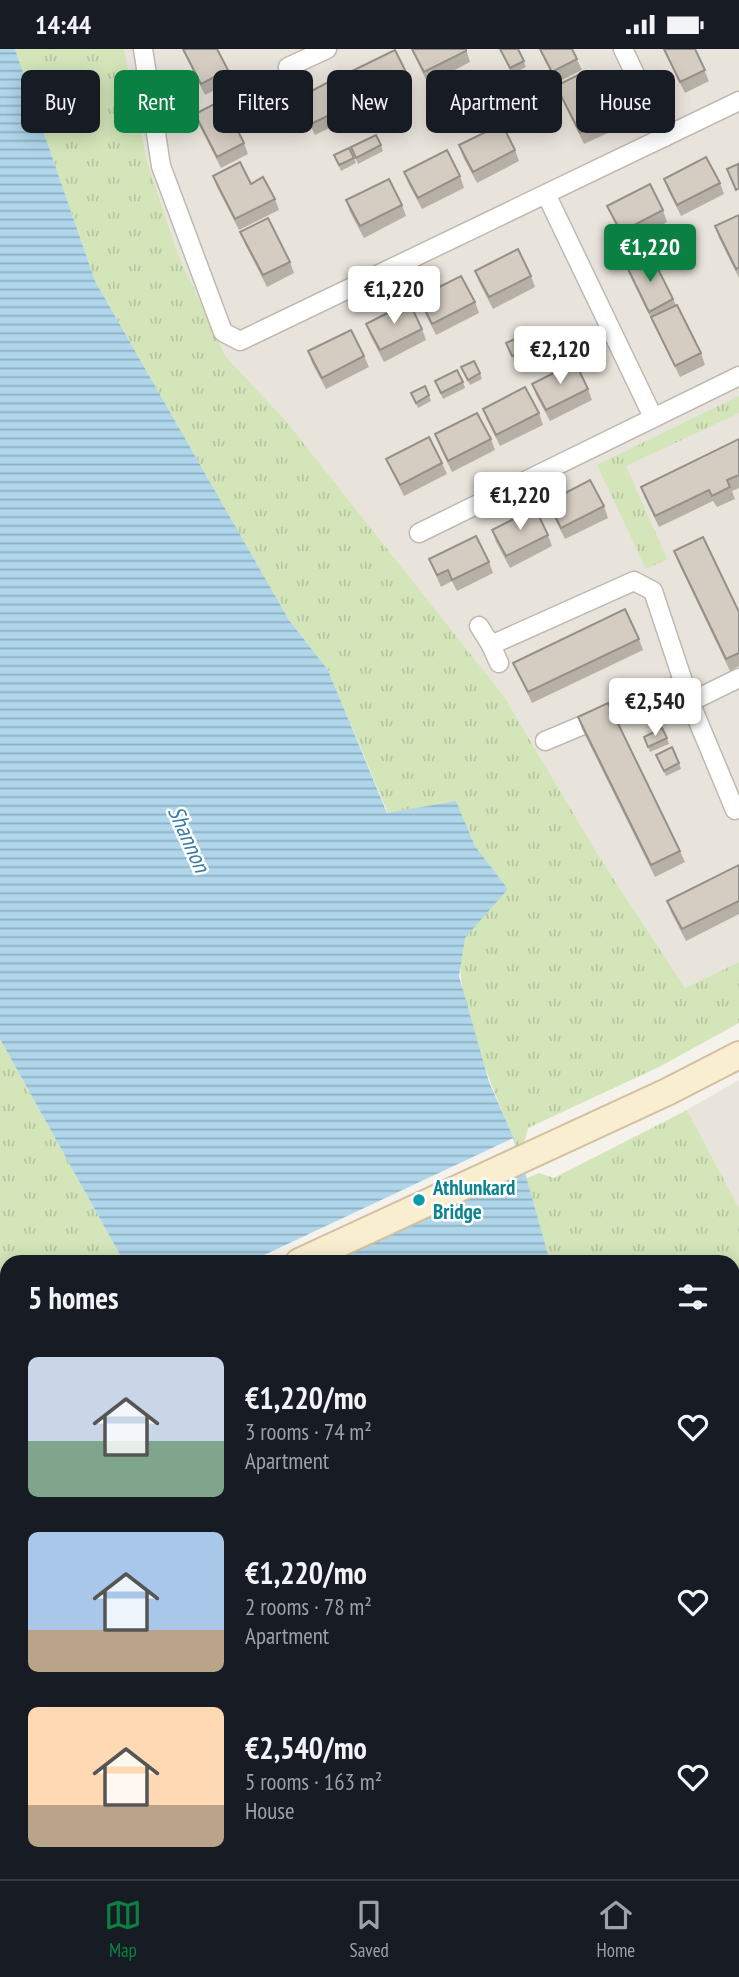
<!DOCTYPE html>
<meta charset="utf-8">
<style>
body{margin:0;font-family:"PT Sans Narrow",sans-serif;background:#242831;color:#f1f3f6;height:100vh;display:flex;flex-direction:column;font-size:26px;white-space:nowrap}
*{box-sizing:border-box;margin:0}
p{font-size:23px;color:#9ea1a6}
.icon{flex:none;width:38px;height:38px;fill:none;stroke:currentColor;stroke-width:2;stroke-linecap:round;stroke-linejoin:round}
.map{position:relative;flex:1;overflow:hidden}
.sheet{position:absolute;left:0px;top:1206px;width:740px;height:625px;display:flex;flex-direction:column;background:#171b24;border-radius:21px 21px 0 0;box-shadow:0 4px 18px #0003}
.sheet>*{flex:none}
.guide{position:absolute;left:21px;top:21px;width:698px;height:63px;display:flex;gap:14px}
.price{position:absolute;translate:-50% -60px;padding:0 16px;border-radius:7px;background:#fff;color:#222;font-size:23px;line-height:46px;filter:drop-shadow(0 2px 4px #0008)}
.price::after{content:'';position:absolute;left:50%;top:42px;width:21px;height:16px;margin-left:-10px;background:inherit;clip-path:polygon(0 0,100% 0,50% 100%)}
.price.active{background:#0b8043;color:#fff}
ul{padding:0;list-style:none}
li{display:flex;align-items:center;gap:21px;height:175px;padding:0 28px}
li span{display:grid;place-items:center;flex:none;width:196px;height:140px;border-radius:10px;color:#555}
li>.icon{margin-inline-start:auto}
span .icon{width:84px;height:84px;fill:#fffc;stroke-width:1}
li b{font-size:30px}
h2{display:flex;justify-content:space-between;align-items:center;height:84px;padding:0 28px;font-size:30px}
.chip{padding:0 24px;border-radius:10px;background:#171b24;box-shadow:0 4px 18px #0003;font-size:24px;line-height:63px}
.chip.active{background:#0b8043;color:#fff}
.status{display:flex;justify-content:space-between;align-items:center;height:49px;padding:0 35px;background:#171b24;direction:ltr}
.status svg{height:19px;fill:currentColor}
.menu{display:flex;justify-content:space-around;align-items:center;height:98px;border-top:2px solid #363941;background:#171b24;font-size:19px;color:#9ea1a6}
.menu a{display:grid;justify-items:center;gap:4px}
.menu .active{color:#0b8043}
.map>svg:first-child{display:block}
.residential{fill:#e8e3db}
.grass{fill:url(#grass-tufts)}
.water{fill:url(#water-rules)}
.pier{fill:#f5f2ec}
.lines{fill:none;stroke-linecap:round;stroke-linejoin:round}
.street-casing{stroke:#c0b9af;stroke-width:21}
.secondary-casing{stroke:#d0c1a0;stroke-width:30}
.street{stroke:#fff;stroke-width:18}
.secondary{stroke:#faeed0;stroke-width:26}
.wall{fill:#b7b0a7}
.shaded-wall{fill:#959088}
.building{fill:#d5cdc2;stroke:#959088;stroke-width:2}
.culture-dot{fill:#0f9aa8;stroke:#fff;stroke-width:2.5}
.labels{text-anchor:middle;stroke-width:5;stroke-linejoin:round;paint-order:stroke}
.culture-label{font-size:21px;font-weight:bold;fill:#0d838f;stroke:#fff;text-anchor:start}
.water-label{font-size:23px;font-style:italic;fill:#397da4;stroke:#fff}
</style>
<div class="status"><b>14:44</b><svg viewBox="0 0 49 12"><path d="M0 12V9h3v3zM5 12V6h3v6zM10 12V3h3v9zM15 12V0h3v12zM26 1h20v11H26zM47 4h2v5h-2z"/></svg></div>
<div class="map">
<svg width="739" height="1830" viewBox="0 0 739 1830">
<defs>
<pattern id="grass-tufts" width="24" height="20" patternUnits="userSpaceOnUse" patternTransform="scale(1.75)"><rect width="24" height="20" fill="#d3e5b9"/><path d="M3 7l-1-3M5 7V3M7 7l1-3M15 17l-1-3M17 17v-4M19 17l1-3" fill="none" stroke="#b7c6a0"/></pattern>
<pattern id="water-rules" width="6" height="5" patternUnits="userSpaceOnUse" patternTransform="scale(1.75)"><rect width="6" height="5" fill="#afd6eb"/><path d="M0 2.5h6" fill="none" stroke="#90afbf"/></pattern>
</defs>
<rect width="100%" height="100%" fill="#f5f2ec"/>
<g class="residential">
<polygon points="124,0 739,0 739,913 685,939 600,809 503,646 286,372 226,308 179,208 147,112"/>
<polygon points="739,1031 739,1159 687,1061"/>
<polygon points="0,1596 7,1600 7,1824 289,1824 294,1830 0,1830"/>
</g>
<g class="grass">
<path d="M15,0H124L147,112L179,208L226,308L286,372L503,646L600,809L685,939L739,913V974L659,1018L528,1079L525,1091L518,1099C499,1055 444,932 465,889C472,874 496,853 508,840L475,797L456,753L388,764L328,621L289,571L95,232Z"/>
<polygon points="739,347 739,364 626,417 667,510 646,520 597,416"/>
<polygon points="0,990 124,1213 7,1213 7,1321 0,1324"/>
<polygon points="687,1061 739,1159 739,1602 733,1597 733,1213 550,1213 525,1130 539,1124 554,1129"/>
<polygon points="7,1389 7,1600 0,1596 0,1394"/>
<polygon points="289,1824 469,1824 472,1830 294,1830"/>
</g>
<g class="water">
<polygon points="0,0 15,0 95,232 289,571 328,621 387,764 456,752 475,797 508,840 465,889 459,927 489,1033 518,1099 550,1213 124,1213 0,990"/>
<polygon points="733,1597 739,1602 739,1830 472,1830 469,1824 733,1824"/>
</g>
<polygon class="pier" points="513,1089 524,1124 453,1154 333,1213 249,1213"/>
<g class="lines">
<g class="street-casing">
<g id="street">
<polyline points="143,0 161,117 223,283 240,292 739,52"/>
<polyline points="623,0 665,88"/>
<polyline points="288,18 327,0"/>
<polyline points="546,145 653,368"/>
<polyline points="419,484 739,327"/>
<polyline points="479,577 491,596 634,532 653,542 690,653"/>
<polyline points="491,596 499,614"/>
<polyline points="545,692 683,634"/>
<polyline points="735,761 690,653 739,629"/>
<polyline points="0,1614 7,1618"/>
<polyline points="0,1805 7,1792"/>
<polyline points="269,1824 274,1830"/>
</g>
</g>
<g class="secondary-casing">
<g id="secondary">
<polyline points="299,1213 667,1043 739,1006"/>
<polyline points="0,1353 7,1349"/>
</g>
</g>
<use href="#street" class="street"/>
<use href="#secondary" class="secondary"/>
</g>
<g class="wall">
<polygon points="182,0 217,0 228,21 232,32 205,46"/>
<polygon points="411,0 466,0 470,13 428,35 415,8"/>
<polygon points="500,0 518,0 526,18 512,25"/>
<polygon points="539,0 572,0 582,21 556,34"/>
<polygon points="663,0 695,0 709,32 685,44"/>
<polygon points="352,22 408,27 412,38 369,60 356,34"/>
<polygon points="556,37 606,71 610,83 584,95 561,48"/>
<polygon points="520,40 542,52 544,58 532,64"/>
<polygon points="497,41 520,59 522,65 511,70"/>
<polygon points="298,49 354,54 358,65 315,86 302,60"/>
<polygon points="195,65 244,94 248,105 221,119 199,76"/>
<polygon points="381,96 383,102 358,115 351,98"/>
<polygon points="459,96 515,101 519,112 477,134 463,108"/>
<polygon points="334,106 354,109 356,114 341,122"/>
<polygon points="404,123 460,127 464,139 422,160 408,134"/>
<polygon points="213,127 275,150 279,161 239,181 217,138"/>
<polygon points="664,130 720,134 724,145 681,167 668,141"/>
<polygon points="346,151 402,156 406,167 364,189 350,163"/>
<polygon points="607,157 663,161 667,173 625,195 612,168"/>
<polygon points="739,166 739,229 719,189 715,177"/>
<polygon points="240,183 290,213 294,224 267,238 245,195"/>
<polygon points="628,220 673,250 701,304 705,316 680,328 632,231"/>
<polygon points="475,222 531,227 535,238 493,260 479,233"/>
<polygon points="419,248 475,253 479,264 436,286 423,260"/>
<polygon points="366,275 422,280 426,291 384,313 370,286"/>
<polygon points="506,294 523,302 526,307 515,313"/>
<polygon points="308,302 364,307 369,318 326,340 312,314"/>
<polygon points="461,318 480,324 482,330 470,336"/>
<polygon points="435,332 463,333 465,339 443,350"/>
<polygon points="532,335 588,340 592,351 550,372 536,346"/>
<polygon points="411,344 429,346 431,352 418,359"/>
<polygon points="483,360 539,364 543,376 500,397 487,371"/>
<polygon points="435,385 491,390 495,401 452,423 439,396"/>
<polygon points="739,390 739,439 732,442 735,450 717,458 713,452 659,478 645,449 641,438"/>
<polygon points="386,410 442,414 447,425 404,447 391,421"/>
<polygon points="548,453 604,457 608,469 565,490 552,464"/>
<polygon points="492,481 548,486 552,497 510,519 496,493"/>
<polygon points="674,502 739,563 739,617 730,622 678,513"/>
<polygon points="429,510 489,513 493,524 457,542 452,532 441,538"/>
<polygon points="639,590 643,601 532,654 513,614"/>
<polygon points="654,659 656,665 637,674 631,660"/>
<polygon points="578,668 680,802 685,813 655,828 582,680"/>
<polygon points="644,688 667,689 669,695 650,703"/>
<polygon points="658,711 679,714 681,720 666,727"/>
<polygon points="739,816 739,865 686,892 671,863 667,852"/>
<polygon points="0,1299 7,1306 7,1326 3,1328 2,1336 0,1336"/>
<polygon points="0,1673 7,1700 7,1712 0,1714 3,1725 0,1726"/>
</g>
<g class="shaded-wall">
<polygon points="0,1319 3,1328 2,1336 0,1331"/>
<polygon points="0,1673 7,1700 7,1704 0,1678"/>
</g>
<g class="building">
<polygon points="183,0 217,0 228,21 201,35"/>
<polygon points="412,0 466,0 466,2 424,23"/>
<polygon points="500,0 518,0 524,12 510,19"/>
<polygon points="540,0 572,0 577,10 552,23"/>
<polygon points="664,0 695,0 705,21 680,33"/>
<polygon points="395,1 408,27 365,49 352,22"/>
<polygon points="582,24 606,71 580,84 556,37"/>
<polygon points="340,27 354,54 311,75 298,49"/>
<polygon points="532,34 542,52 530,59 520,40"/>
<polygon points="508,35 520,59 509,65 497,41"/>
<polygon points="222,51 244,94 217,108 195,65"/>
<polygon points="502,75 515,101 473,123 459,96"/>
<polygon points="376,86 381,96 356,109 351,98"/>
<polygon points="349,99 354,109 339,116 334,106"/>
<polygon points="447,101 460,127 418,149 404,123"/>
<polygon points="706,108 720,134 677,156 664,130"/>
<polygon points="240,113 251,135 263,128 275,150 235,170 213,127"/>
<polygon points="738,115 739,139 736,141 727,120"/>
<polygon points="389,130 402,156 360,177 346,151"/>
<polygon points="650,135 663,161 621,183 607,157"/>
<polygon points="739,166 739,218 736,220 715,177"/>
<polygon points="268,169 290,213 263,226 240,183"/>
<polygon points="518,200 531,227 489,248 475,222"/>
<polygon points="652,208 673,250 649,263 628,220"/>
<polygon points="461,227 475,253 432,275 419,248"/>
<polygon points="409,253 422,280 380,301 366,275"/>
<polygon points="677,256 701,304 675,317 651,268"/>
<polygon points="351,281 364,307 322,329 308,302"/>
<polygon points="517,289 523,302 512,307 506,294"/>
<polygon points="474,312 480,324 468,331 461,318"/>
<polygon points="575,313 588,340 546,361 532,335"/>
<polygon points="457,321 463,333 441,344 435,332"/>
<polygon points="425,337 429,346 416,354 411,344"/>
<polygon points="525,338 539,364 496,386 483,360"/>
<polygon points="477,364 491,390 448,412 435,385"/>
<polygon points="429,388 442,414 400,436 386,410"/>
<polygon points="739,390 739,426 727,431 730,438 712,447 709,441 655,467 641,438"/>
<polygon points="590,431 604,457 561,479 548,453"/>
<polygon points="535,459 548,486 506,507 492,481"/>
<polygon points="476,487 489,513 452,531 448,521 437,526 429,510"/>
<polygon points="703,488 739,563 739,604 726,610 674,502"/>
<polygon points="625,560 639,590 528,643 513,614"/>
<polygon points="648,646 654,659 635,668 629,654"/>
<polygon points="608,654 680,802 651,816 578,668"/>
<polygon points="662,679 667,689 648,698 644,688"/>
<polygon points="672,698 679,714 664,722 656,706"/>
<polygon points="739,816 739,852 682,880 667,852"/>
<polygon points="4,1297 7,1306 7,1312 0,1316 0,1299"/>
<polygon points="0,1678 6,1700 0,1702"/>
<polygon points="144,1824 199,1824 205,1830 166,1830 161,1826 157,1830 140,1830 138,1828"/>
</g>
<circle class="culture-dot" cx="419" cy="1151" r="7"/>
<g class="labels">
<g class="culture-label">
<text x="433" y="1146">Athlunkard<tspan x="433" dy="24">Bridge</tspan></text>
</g>
<g class="water-label">
<text transform="translate(189 790) rotate(66)" y="8">Shannon</text>
</g>
</g>
</svg>
<b class="price active" style="left:650px;top:235px">€1,220</b>
<b class="price" style="left:394px;top:277px">€1,220</b>
<b class="price" style="left:560px;top:337px">€2,120</b>
<b class="price" style="left:520px;top:483px">€1,220</b>
<b class="price" style="left:655px;top:689px">€2,540</b>
<div class="guide">
<a class="chip">Buy</a>
<a class="chip active">Rent</a>
<a class="chip">Filters</a>
<a class="chip">New</a>
<a class="chip">Apartment</a>
<a class="chip">House</a>
</div>
<section class="sheet">
<h2>5 homes<svg class="icon" aria-label="filters" viewBox="0 0 24 24"><path d="M4 7h16M4 17h16"/><circle cx="9" cy="7" r="2"/><circle cx="15" cy="17" r="2"/></svg></h2>
<ul>
<li><span style="background:linear-gradient(#c9d6e8 60%,#7fa58c 0)"><svg class="icon" aria-label="home" viewBox="0 0 24 24"><path d="M3 11l9-7 9 7M6 9v11h12V9"/></svg></span><div><b>€1,220/mo</b><p>3 rooms · 74 m²</p><p>Apartment</p></div><svg class="icon" aria-label="heart" viewBox="0 0 24 24"><path d="M12 20l-8-8c-3-5 5-10 8-4 3-6 11-1 8 4z"/></svg></li>
<li><span style="background:linear-gradient(#a9c7e8 70%,#b9a48a 0)"><svg class="icon" aria-label="home" viewBox="0 0 24 24"><path d="M3 11l9-7 9 7M6 9v11h12V9"/></svg></span><div><b>€1,220/mo</b><p>2 rooms · 78 m²</p><p>Apartment</p></div><svg class="icon" aria-label="heart" viewBox="0 0 24 24"><path d="M12 20l-8-8c-3-5 5-10 8-4 3-6 11-1 8 4z"/></svg></li>
<li><span style="background:linear-gradient(#ffd9b3 70%,#b9a48a 0)"><svg class="icon" aria-label="home" viewBox="0 0 24 24"><path d="M3 11l9-7 9 7M6 9v11h12V9"/></svg></span><div><b>€2,540/mo</b><p>5 rooms · 163 m²</p><p>House</p></div><svg class="icon" aria-label="heart" viewBox="0 0 24 24"><path d="M12 20l-8-8c-3-5 5-10 8-4 3-6 11-1 8 4z"/></svg></li>
</ul>
</section>
</div>
<nav class="menu">
<a class="active"><svg class="icon" aria-label="map" viewBox="0 0 24 24"><path d="M3 6l6-2 6 2 6-2v14l-6 2-6-2-6 2zM9 4v14M15 6v14"/></svg>Map</a>
<a><svg class="icon" aria-label="saved" viewBox="0 0 24 24"><path d="M7 4h10v16l-5-4-5 4z"/></svg>Saved</a>
<a><svg class="icon" aria-label="home" viewBox="0 0 24 24"><path d="M3 11l9-7 9 7M6 9v11h12V9"/></svg>Home</a>
</nav>
